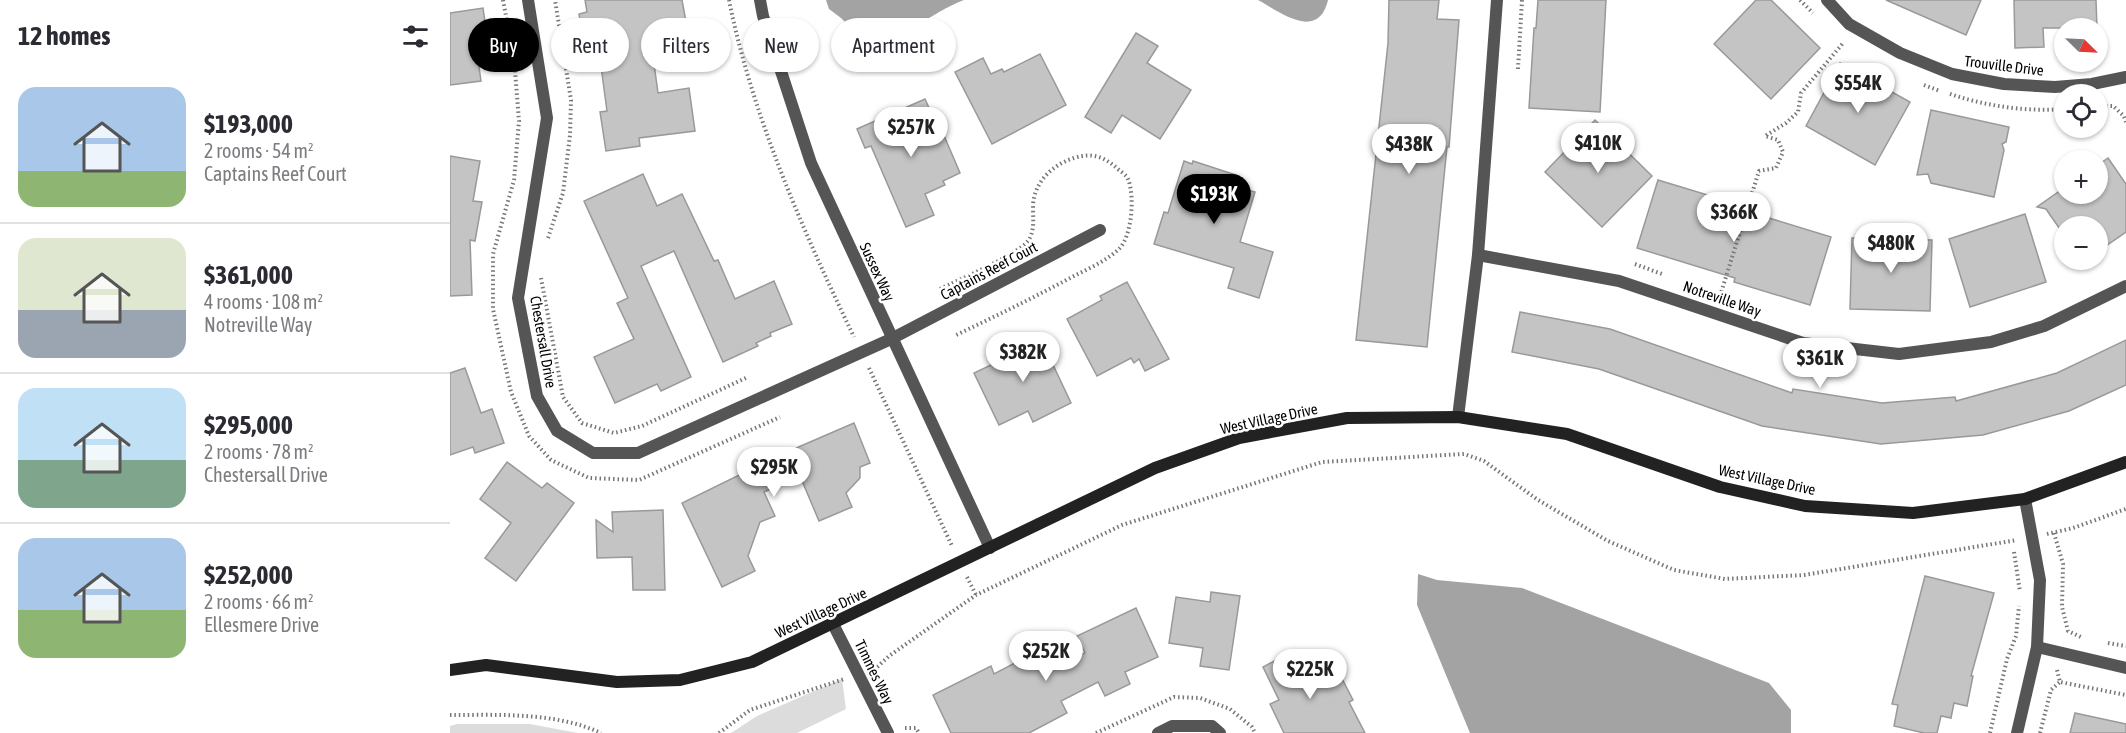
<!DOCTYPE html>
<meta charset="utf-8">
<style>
body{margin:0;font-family:"Asap Condensed",sans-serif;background:#f7f7f7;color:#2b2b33;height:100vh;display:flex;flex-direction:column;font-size:22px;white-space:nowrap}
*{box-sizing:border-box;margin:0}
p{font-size:20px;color:#7c7c81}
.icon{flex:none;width:33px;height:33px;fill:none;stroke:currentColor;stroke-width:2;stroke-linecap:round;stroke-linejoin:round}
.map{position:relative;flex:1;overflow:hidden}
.details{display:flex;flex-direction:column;background:#fff;width:450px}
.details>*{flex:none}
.top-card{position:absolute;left:18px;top:18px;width:570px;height:54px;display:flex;gap:12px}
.needle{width:39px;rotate:114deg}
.controls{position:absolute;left:1604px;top:18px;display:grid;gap:12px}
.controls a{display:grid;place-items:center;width:54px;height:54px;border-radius:50%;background:#fff;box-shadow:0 2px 4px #0004;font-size:30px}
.price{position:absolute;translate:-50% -51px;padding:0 14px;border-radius:21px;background:#fff;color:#222;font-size:20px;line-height:39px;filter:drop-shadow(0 2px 3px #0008)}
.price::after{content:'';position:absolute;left:50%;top:36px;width:18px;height:14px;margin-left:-9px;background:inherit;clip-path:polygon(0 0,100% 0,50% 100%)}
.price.selected{background:#000;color:#fff}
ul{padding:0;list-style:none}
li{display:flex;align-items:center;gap:18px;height:150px;padding:0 18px}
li+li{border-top:2px solid #e1e1e2}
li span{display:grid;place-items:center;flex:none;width:168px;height:120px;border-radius:18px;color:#555}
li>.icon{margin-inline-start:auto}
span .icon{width:72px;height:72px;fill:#fffc;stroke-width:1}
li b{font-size:26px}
h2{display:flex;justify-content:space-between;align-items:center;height:72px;padding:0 18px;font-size:26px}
.pill{padding:0 21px;border-radius:27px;background:#fff;box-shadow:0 2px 4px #0004;font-size:21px;line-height:54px}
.pill.selected{background:#000;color:#fff}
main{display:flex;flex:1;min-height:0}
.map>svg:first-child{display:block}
.green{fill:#dcdcdc}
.water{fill:#a3a3a3}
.building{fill:#c4c4c4;stroke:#999;stroke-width:1.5}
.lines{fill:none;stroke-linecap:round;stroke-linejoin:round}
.path{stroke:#777;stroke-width:4;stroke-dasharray:1.5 3;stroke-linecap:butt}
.street{stroke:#555;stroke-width:12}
.secondary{stroke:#222;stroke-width:12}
.labels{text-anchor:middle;stroke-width:5;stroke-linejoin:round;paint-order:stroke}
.street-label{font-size:15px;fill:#000;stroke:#fff}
</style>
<main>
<section class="details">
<h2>12 homes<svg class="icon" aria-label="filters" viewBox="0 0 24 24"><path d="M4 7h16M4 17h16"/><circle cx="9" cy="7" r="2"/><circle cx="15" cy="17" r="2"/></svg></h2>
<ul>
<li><span style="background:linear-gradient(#a9c7e8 70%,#8fb573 0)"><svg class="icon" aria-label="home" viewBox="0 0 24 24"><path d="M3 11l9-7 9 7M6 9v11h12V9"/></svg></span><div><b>$193,000</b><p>2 rooms · 54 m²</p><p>Captains Reef Court</p></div></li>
<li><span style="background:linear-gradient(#dfe7d0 60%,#9aa5b1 0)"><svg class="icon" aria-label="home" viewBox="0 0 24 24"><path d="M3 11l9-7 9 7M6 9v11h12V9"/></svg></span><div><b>$361,000</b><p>4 rooms · 108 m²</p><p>Notreville Way</p></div></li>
<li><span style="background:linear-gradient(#bfe0f5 60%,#7fa58c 0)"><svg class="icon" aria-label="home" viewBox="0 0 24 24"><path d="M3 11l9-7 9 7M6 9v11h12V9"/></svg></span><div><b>$295,000</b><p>2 rooms · 78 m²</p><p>Chestersall Drive</p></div></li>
<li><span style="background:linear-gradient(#a9c7e8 60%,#8fb573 0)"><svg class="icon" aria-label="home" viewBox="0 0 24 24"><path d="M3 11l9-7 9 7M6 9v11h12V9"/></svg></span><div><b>$252,000</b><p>2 rooms · 66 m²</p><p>Ellesmere Drive</p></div></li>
</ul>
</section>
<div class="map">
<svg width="1676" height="733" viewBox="0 0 1676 733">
<rect width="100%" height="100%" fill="#fff"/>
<g class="green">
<polygon points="392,679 396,709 347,733 281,733 307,716"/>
<polygon points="7,724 80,724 128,733 0,733 0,726"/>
</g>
<g class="water">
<path d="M376,0H514C479,13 454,42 414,41L391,18L379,9Z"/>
<path d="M808,0H878C868,42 830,12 808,0Z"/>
<polygon points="968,574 987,580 1072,588 1319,683 1341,710 1341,733 1020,733 967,605"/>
</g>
<g class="building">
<polygon points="135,0 232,0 237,27 200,34 208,93 239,88 245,131 189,138 190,146 156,151 150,112 157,111 148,44 134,46 129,14 137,12"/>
<polygon points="939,0 989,0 987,19 1009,20 1001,122 999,147 997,147 977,347 906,340 938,43"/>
<polygon points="1088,0 1156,0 1150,112 1079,108 1084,28 1086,28"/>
<polygon points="1306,0 1321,0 1370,48 1321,99 1264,44"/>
<polygon points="1436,0 1531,0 1516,35"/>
<polygon points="1564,0 1646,0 1647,28 1593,28 1594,47 1565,48"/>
<polygon points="33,8 37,36 25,38 31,81 0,85 0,13"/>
<polygon points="686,33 708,46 697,63 741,90 710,139 672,115 661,133 635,117"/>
<polygon points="590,54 616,105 542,144 505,72 533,58 541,74 552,69 554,72"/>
<polygon points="1390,63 1460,102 1425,165 1356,126"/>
<polygon points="475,99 490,132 492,131 510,173 493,181 495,185 475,194 484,215 456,227 421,146 415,148 407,129"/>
<polygon points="1481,110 1559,127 1556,142 1552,144 1554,150 1544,197 1481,183 1478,174 1467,175"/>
<polygon points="1145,120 1202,176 1152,227 1095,172"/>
<polygon points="0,156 30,161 23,201 32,202 25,241 20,240 22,295 0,296"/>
<polygon points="1658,158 1676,184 1676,232 1647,252 1647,226 1614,226 1614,235 1596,209 1587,207 1614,188 1614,194 1647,194 1647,166"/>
<polygon points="734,161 742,164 743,161 789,176 786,187 805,192 790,242 823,252 809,298 778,288 784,268 704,244 714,212 718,213"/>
<polygon points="193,174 207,206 232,194 264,261 268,260 285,299 324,281 342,324 320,333 321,336 306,343 308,346 273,362 224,251 191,266 241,377 211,391 207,384 165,403 144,357 184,339 167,303 178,298 134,201"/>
<polygon points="1208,180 1284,203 1283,207 1381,237 1360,305 1284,282 1285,278 1187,248"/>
<polygon points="1575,214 1596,282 1520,307 1499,239"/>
<polygon points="1402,238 1482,240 1480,311 1400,309"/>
<polygon points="677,282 719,359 695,371 689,359 684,363 681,358 647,376 617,319 652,300 650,296"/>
<polygon points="1070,312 1160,329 1342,393 1343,389 1432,403 1505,397 1506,401 1607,373 1676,340 1676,385 1619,411 1533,435 1431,444 1312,426 1149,369 1062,352"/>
<polygon points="588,333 621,403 583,422 578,411 549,425 524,373 564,354 561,346"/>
<polygon points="15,368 31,413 42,409 54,443 25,453 23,447 0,455 0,373"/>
<polygon points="404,423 420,463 410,467 410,478 396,493 402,507 369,521 350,476 314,492 325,516 310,522 298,556 305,571 272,587 232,503 330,455"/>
<polygon points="57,462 92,488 97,483 124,503 66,581 35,558 61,523 30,499"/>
<polygon points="213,510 215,590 183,590 182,557 147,558 146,520 163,532 162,512"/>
<polygon points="1475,576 1544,593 1521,676 1523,676 1517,706 1504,703 1501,718 1491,716 1487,733 1474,733 1444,726 1448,705 1442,704"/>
<polygon points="761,592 790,596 779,670 750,666 753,648 719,643 726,597 760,602"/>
<polygon points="686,608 708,657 675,672 680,684 655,696 648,682 611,701 617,713 579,733 501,733 483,695 541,666 544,674 586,652 596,673 635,653 627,636"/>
<polygon points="845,650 860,682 887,669 903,700 899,702 915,733 834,733 820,704 829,700 813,667"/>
<polygon points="1625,713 1676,724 1676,733 1620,733"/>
</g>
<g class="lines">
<g class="path">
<polyline points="53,0 64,58 69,121 64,180 43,254 43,309 61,392 79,436 101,460 139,478 189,480 330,417"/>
<path d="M279,0C302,115 353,231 404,337"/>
<polyline points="1350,0 1363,13"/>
<polyline points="1068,69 1072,0"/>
<polyline points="1474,85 1490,91"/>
<path d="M1500,94C1536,106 1576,112 1614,109"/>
<polyline points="1647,106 1663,106 1674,116 1676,122"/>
<polyline points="98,238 113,193 120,135 121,100 105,0"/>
<polyline points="1185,264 1212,274"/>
<polyline points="91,278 113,397 132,423 164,433 192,426 298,377"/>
<path d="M490,289C508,280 567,255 578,241C585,231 583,219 583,206C584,182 602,165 624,158C643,152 655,157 669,170C672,172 677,176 678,179C685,196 682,236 669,249C656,261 638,269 622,277C583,298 544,317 504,336"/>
<polyline points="1270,296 1309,171 1326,168 1333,152 1328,140 1315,136 1336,123 1348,112 1351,93 1394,42"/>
<polyline points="419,368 502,546"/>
<polyline points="1604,533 1613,564 1612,607 1618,631 1633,638"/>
<polyline points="1597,534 1623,528 1676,509"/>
<polyline points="1564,552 1570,592"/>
<polyline points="517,577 526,595"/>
<polyline points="1658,643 1676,646"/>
<polyline points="424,670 439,656 526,595 672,525 872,462 1014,454 1034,461 1088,500 1158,541 1224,570 1275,579 1354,575 1567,540"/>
<polyline points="1607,670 1610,682 1676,695"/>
<path d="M0,715C49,715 106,712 151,733"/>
<polyline points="455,728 466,728 469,733"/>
<polyline points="269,733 300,710 394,679"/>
<polyline points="646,733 724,697 750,698 780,709 802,727 805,733"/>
<polyline points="1540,733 1557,659 1566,636 1569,606"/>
<polyline points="1590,733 1601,690 1610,682"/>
</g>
<g class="street">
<polyline points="78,0 97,118 68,298 87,396 107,431 143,453 188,453 441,339 650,230"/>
<polyline points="310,0 313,16 361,163 540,548"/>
<polyline points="1377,0 1399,24 1450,53 1502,74 1554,84 1605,87 1642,84 1676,77"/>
<polyline points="1028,255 1169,281 1353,343 1449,354 1541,342 1594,326 1676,286"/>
<polyline points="1008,417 1028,255 1047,0"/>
<polyline points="383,624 438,733"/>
<polyline points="1587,647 1676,668"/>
<polyline points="708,733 722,726 762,726 770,733"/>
<polyline points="1567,733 1587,647 1590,580 1575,499"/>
</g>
<polyline class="secondary" points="0,670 36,665 167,682 230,680 302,662 705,468 789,438 897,418 1008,417 1117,434 1270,487 1355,506 1463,513 1575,499 1676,462"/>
</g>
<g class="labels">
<g class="street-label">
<text transform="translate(1554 66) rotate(7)" y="5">Trouville Drive</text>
<text transform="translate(539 271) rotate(-28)" y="5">Captains Reef Court</text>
<text transform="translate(427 272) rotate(65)" y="5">Sussex Way</text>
<text transform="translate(1272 299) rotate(19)" y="5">Notreville Way</text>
<text transform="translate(93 342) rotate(80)" y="5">Chestersall Drive</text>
<text transform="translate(819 419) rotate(-12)" y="5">West Village Drive</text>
<text transform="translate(1317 480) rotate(12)" y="5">West Village Drive</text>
<text transform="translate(371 613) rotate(-25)" y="5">West Village Drive</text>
<text transform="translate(424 672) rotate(64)" y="5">Timmes Way</text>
</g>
</g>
</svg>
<div class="controls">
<a><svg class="needle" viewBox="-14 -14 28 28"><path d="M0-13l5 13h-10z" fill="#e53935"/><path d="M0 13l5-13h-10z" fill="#7c7c81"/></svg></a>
<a><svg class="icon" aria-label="locate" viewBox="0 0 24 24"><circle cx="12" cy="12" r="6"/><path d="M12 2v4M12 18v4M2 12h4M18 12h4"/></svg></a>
<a>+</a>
<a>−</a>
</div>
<b class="price" style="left:1408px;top:114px">$554K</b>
<b class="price" style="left:461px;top:158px">$257K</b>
<b class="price" style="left:1148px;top:174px">$410K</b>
<b class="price" style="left:959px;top:175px">$438K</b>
<b class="price selected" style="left:764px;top:225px">$193K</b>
<b class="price" style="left:1284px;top:243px">$366K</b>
<b class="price" style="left:1441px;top:274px">$480K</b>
<b class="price" style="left:573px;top:383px">$382K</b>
<b class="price" style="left:1370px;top:389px">$361K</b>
<b class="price" style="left:324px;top:498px">$295K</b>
<b class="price" style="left:596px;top:682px">$252K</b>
<b class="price" style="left:860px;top:700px">$225K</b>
<div class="top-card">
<a class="pill selected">Buy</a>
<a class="pill">Rent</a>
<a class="pill">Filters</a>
<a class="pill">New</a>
<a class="pill">Apartment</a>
</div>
</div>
</main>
